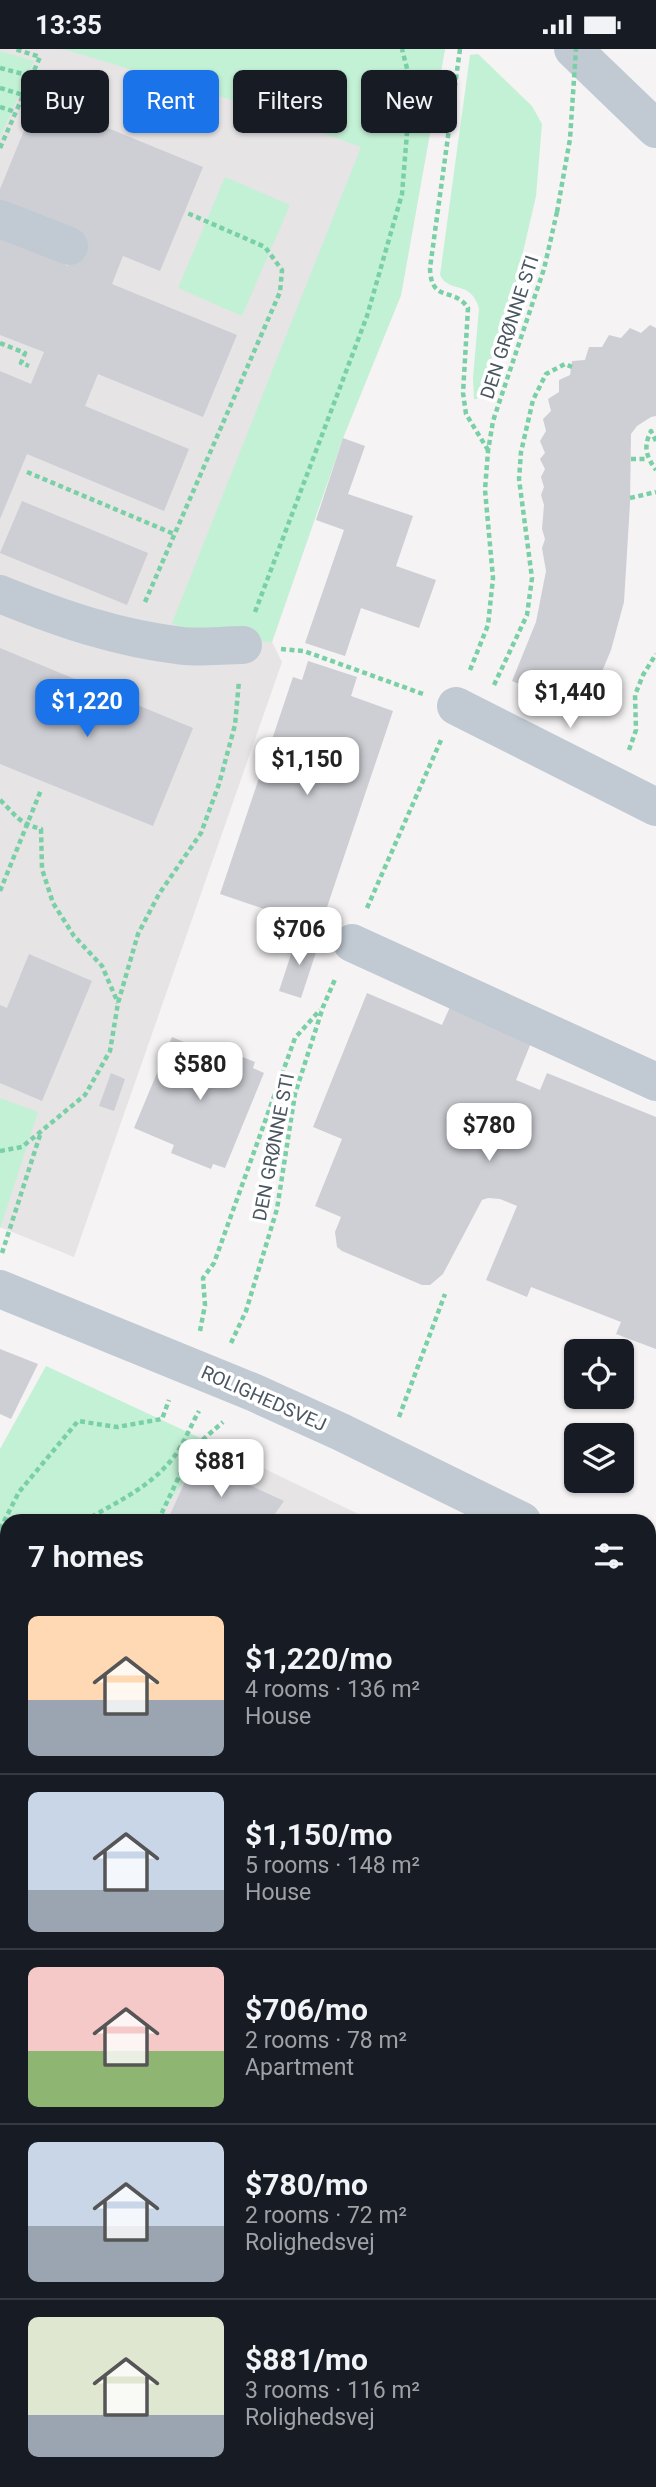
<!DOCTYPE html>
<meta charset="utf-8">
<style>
body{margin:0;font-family:Roboto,sans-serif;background:#20242c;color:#f1f3f6;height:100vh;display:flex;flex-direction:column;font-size:26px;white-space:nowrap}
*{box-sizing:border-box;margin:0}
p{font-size:23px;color:#9ea1a6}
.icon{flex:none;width:38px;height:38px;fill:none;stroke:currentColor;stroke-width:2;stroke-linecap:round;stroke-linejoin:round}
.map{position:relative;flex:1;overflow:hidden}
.details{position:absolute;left:0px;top:1465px;width:656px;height:975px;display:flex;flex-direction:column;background:#171b24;border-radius:21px 21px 0 0;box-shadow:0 2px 5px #0004}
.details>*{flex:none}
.top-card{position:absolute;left:21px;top:21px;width:614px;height:63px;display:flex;gap:14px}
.controls{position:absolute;left:564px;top:1290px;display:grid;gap:14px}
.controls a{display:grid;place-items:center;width:70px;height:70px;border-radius:10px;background:#171b24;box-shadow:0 2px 5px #0004;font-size:35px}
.price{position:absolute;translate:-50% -60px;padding:0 16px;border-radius:14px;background:#fff;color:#222;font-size:23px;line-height:46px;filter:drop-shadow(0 2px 4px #0008)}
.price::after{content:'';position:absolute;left:50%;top:42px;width:21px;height:16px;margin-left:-10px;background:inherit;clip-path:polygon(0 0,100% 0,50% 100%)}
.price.active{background:#1a73e8;color:#fff}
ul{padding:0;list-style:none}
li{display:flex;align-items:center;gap:21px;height:175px;padding:0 28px}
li+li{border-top:2px solid #363941}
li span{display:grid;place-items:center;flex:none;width:196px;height:140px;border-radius:10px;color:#555}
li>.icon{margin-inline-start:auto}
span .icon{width:84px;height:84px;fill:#fffc;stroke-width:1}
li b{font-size:30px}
h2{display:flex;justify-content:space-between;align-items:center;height:84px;padding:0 28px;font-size:30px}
.tag{padding:0 24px;border-radius:10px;background:#171b24;box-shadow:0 2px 5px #0004;font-size:24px;line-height:63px}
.tag.active{background:#1a73e8;color:#fff}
.status{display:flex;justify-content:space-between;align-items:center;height:49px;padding:0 35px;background:#171b24;direction:ltr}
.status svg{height:19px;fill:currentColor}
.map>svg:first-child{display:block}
.education{fill:#e6e4e5}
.green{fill:#c3f1d5}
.building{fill:#cdcfd5}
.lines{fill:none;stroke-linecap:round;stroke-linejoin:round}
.path{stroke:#7ad0a6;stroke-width:4.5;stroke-dasharray:5 3.5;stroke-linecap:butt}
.minor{stroke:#c1cad2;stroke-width:38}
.path-bridge{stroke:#7ad0a6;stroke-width:4.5;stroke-dasharray:5 3.5;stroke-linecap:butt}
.labels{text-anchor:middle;stroke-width:7;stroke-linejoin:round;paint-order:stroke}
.street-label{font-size:19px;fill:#4a5661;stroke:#fff}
</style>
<div class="status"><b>13:35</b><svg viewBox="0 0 49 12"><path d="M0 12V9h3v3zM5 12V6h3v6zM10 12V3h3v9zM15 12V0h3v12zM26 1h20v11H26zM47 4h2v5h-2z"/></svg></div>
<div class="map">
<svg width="656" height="2438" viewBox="0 0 656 2438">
<rect width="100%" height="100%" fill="#f5f3f3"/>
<g class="education">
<polygon points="0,0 445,0 401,246 343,389 272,593 282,613 74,1208 0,1178"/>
<polygon points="211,1394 373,1472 156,1472"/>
<polygon points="649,1604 656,1607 656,1851 649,1865"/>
<polygon points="7,1729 7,2432 382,2433 379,2438 0,2438 0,1741"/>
<polygon points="649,2216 656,2219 656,2438 517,2438 520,2432 649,2432"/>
</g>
<g class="green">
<polygon points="63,0 445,0 401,246 343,389 272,593 210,590 172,574 361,98 232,51"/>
<polygon points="0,2 34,12 0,88"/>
<path d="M478,5L532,57L542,75L536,147L512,251L477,350H474L473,329L479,259C470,230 449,245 440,226L470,6Z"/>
<polygon points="225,128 290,156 242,267 178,239"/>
<polygon points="0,1049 38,1063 0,1180"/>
<polygon points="46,1317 211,1394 156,1472 7,1472 7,1729 0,1741 0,1400"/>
</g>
<g class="building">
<polygon points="37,50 203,118 160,222 123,207 112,235 237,286 203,368 98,325 85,357 189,400 164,462 27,405 0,470 0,322 31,335 44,303 0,286 0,189 68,217 79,189 0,157 0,140"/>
<polygon points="650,276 656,279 656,367 651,368 637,377 631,385 630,454 624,553 611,601 585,663 512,632 536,573 546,522 542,499 545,490 542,480 544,456 541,446 544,438 541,428 545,420 540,410 545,404 540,392 546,382 543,370 551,362 548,350 559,343 559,331 570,326 572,312 585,311 589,298 602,298 609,286 621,289 630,279 641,284"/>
<polygon points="343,389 365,397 348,445 413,467 396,517 436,531 419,579 361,559 345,607 305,594 344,481 316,471"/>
<polygon points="22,452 148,504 127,556 0,504"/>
<polygon points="0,599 193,679 153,777 0,715"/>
<polygon points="308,612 357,628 351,647 393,662 320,879 220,845 293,628 302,631"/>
<polygon points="297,887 319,894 301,949 279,942"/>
<polygon points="29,905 92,932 42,1052 0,1034 0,956 7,959"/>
<polygon points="367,944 442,976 453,951 535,984 516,1031 540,1041 547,1024 656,1068 656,1300 616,1285 621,1273 531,1238 527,1248 486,1231 517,1157 500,1150 488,1149 482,1151 443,1225 430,1236 422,1236 342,1202 337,1198 335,1183 341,1168 315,1157 342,1090 313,1078"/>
<polygon points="172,988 212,1005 215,997 255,1013 253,1019 264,1024 225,1119 213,1115 211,1120 171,1104 174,1096 134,1079"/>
<polygon points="111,1024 125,1030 114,1062 99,1057"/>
<polygon points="0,1300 38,1315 11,1370 0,1365"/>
<polygon points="195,1411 284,1452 270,1472 167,1472"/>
<polygon points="656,1729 656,1822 649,1836 649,1744"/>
<polygon points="7,2012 7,2036 0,2033"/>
<polygon points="7,2252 7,2433 5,2438 0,2438 0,2267"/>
<polygon points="649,2263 656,2266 656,2438 536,2438 538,2432 649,2432"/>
<polygon points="63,2432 136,2432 137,2438 65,2438"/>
<polygon points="153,2432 356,2432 352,2438 158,2438"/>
</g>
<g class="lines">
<g class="path">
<path d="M460,0L430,219C431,255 454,237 468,259L463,344L466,365L488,401"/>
<polyline points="0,19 31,27"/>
<polyline points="0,39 23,46"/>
<polyline points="0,58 16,63"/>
<polyline points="0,99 40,8 15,0"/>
<polyline points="0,294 25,304 21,314 29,317"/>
<path d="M656,392L651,382C643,398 646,407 656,421"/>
<polyline points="631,410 648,410"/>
<polyline points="27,423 174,485"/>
<polyline points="630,449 656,443"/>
<polyline points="145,553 280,243 282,221 265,198 185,163"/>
<polyline points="255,563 367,267 402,145 411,35 402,0"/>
<polyline points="281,600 304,602 423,645"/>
<polyline points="470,621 488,576 493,529 485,441 488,402 493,372 544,220 557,163"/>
<polyline points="494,636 527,566 532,529 519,430 521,403 533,351 546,325 565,315 572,318"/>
<polyline points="629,701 636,681 635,646 643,626 656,605"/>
<path d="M0,751C16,766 18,774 41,780L42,820L53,854L74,887L102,917L118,954"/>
<polyline points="0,842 41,741"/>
<polyline points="367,859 441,691"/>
<polyline points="266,860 264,867 316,885"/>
<polyline points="0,1102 22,1098 85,1046 110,1002 118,954 138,885 159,845 201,784 219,735 235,676 239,632"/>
<polyline points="2,1204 40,1086"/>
<polyline points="200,1282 205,1256 203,1229 214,1214 295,989 320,961"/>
<polyline points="231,1294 246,1262 277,1160 295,1045 323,958 336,928"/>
<polyline points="399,1368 445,1245"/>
<path d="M84,1472C117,1453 153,1437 176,1405C185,1392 191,1376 199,1362"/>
<polyline points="158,1472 192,1400 223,1373"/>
<polyline points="0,1480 19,1443 78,1372 117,1378 162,1370 169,1351"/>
<polyline points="0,1564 7,1551"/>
<polyline points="0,1811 7,1796"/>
</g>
<g class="minor">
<polyline points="573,0 656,80"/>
<polyline points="0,170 69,197"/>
<path d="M0,545C62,570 116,589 183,597C202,599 223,596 243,596"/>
<polyline points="456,657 656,758"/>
<polyline points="352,894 656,1033"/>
<polyline points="0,1240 255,1344 341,1383 522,1472"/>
<polyline points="649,1534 656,1537"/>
<polyline points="0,1875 7,1878"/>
<polyline points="649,2000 656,1986"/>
<polyline points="649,2038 656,2041"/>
<polyline points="446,2438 449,2432"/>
</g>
<polyline class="path-bridge" points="557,163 570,90 576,0"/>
</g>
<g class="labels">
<g class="street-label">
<text transform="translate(509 278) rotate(-72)" y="7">DEN GRØNNE STI</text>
<text transform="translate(273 1098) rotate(-79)" y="7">DEN GRØNNE STI</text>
<text transform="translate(264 1349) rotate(24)" y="7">ROLIGHEDSVEJ</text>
</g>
</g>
</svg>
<div class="controls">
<a><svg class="icon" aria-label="locate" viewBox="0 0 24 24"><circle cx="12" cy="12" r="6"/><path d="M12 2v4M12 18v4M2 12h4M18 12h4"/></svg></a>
<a><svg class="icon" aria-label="layers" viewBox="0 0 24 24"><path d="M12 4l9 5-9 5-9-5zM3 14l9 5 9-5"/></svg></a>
</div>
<b class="price" style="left:570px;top:681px">$1,440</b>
<b class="price active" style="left:87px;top:690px">$1,220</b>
<b class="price" style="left:307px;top:748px">$1,150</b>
<b class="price" style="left:299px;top:918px">$706</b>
<b class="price" style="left:200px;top:1053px">$580</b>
<b class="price" style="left:489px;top:1114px">$780</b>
<b class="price" style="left:221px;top:1450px">$881</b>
<div class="top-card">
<a class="tag">Buy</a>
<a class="tag active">Rent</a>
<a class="tag">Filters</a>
<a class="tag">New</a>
</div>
<section class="details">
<h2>7 homes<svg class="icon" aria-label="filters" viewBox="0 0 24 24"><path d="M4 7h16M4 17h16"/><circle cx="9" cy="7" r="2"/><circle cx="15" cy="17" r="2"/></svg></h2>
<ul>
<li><span style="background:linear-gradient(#ffd9b3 60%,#9aa5b1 0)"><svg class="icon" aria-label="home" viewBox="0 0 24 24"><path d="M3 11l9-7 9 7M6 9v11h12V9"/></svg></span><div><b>$1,220/mo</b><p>4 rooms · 136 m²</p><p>House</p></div></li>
<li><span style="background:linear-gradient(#c9d6e8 70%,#9aa5b1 0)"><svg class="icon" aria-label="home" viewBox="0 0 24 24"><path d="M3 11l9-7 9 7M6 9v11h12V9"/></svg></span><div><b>$1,150/mo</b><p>5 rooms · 148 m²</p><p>House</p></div></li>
<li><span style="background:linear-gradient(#f6c9c9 60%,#8fb573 0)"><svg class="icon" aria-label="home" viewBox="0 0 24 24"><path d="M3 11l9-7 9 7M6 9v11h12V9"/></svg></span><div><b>$706/mo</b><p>2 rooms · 78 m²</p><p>Apartment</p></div></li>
<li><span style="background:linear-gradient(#c9d6e8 60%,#9aa5b1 0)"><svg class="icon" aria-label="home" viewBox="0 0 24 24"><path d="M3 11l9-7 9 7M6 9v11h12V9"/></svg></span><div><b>$780/mo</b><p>2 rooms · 72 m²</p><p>Rolighedsvej</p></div></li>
<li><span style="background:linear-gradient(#dfe7d0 70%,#9aa5b1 0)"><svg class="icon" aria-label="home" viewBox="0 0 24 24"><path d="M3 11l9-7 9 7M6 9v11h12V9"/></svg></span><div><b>$881/mo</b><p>3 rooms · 116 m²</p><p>Rolighedsvej</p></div></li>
</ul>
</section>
</div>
